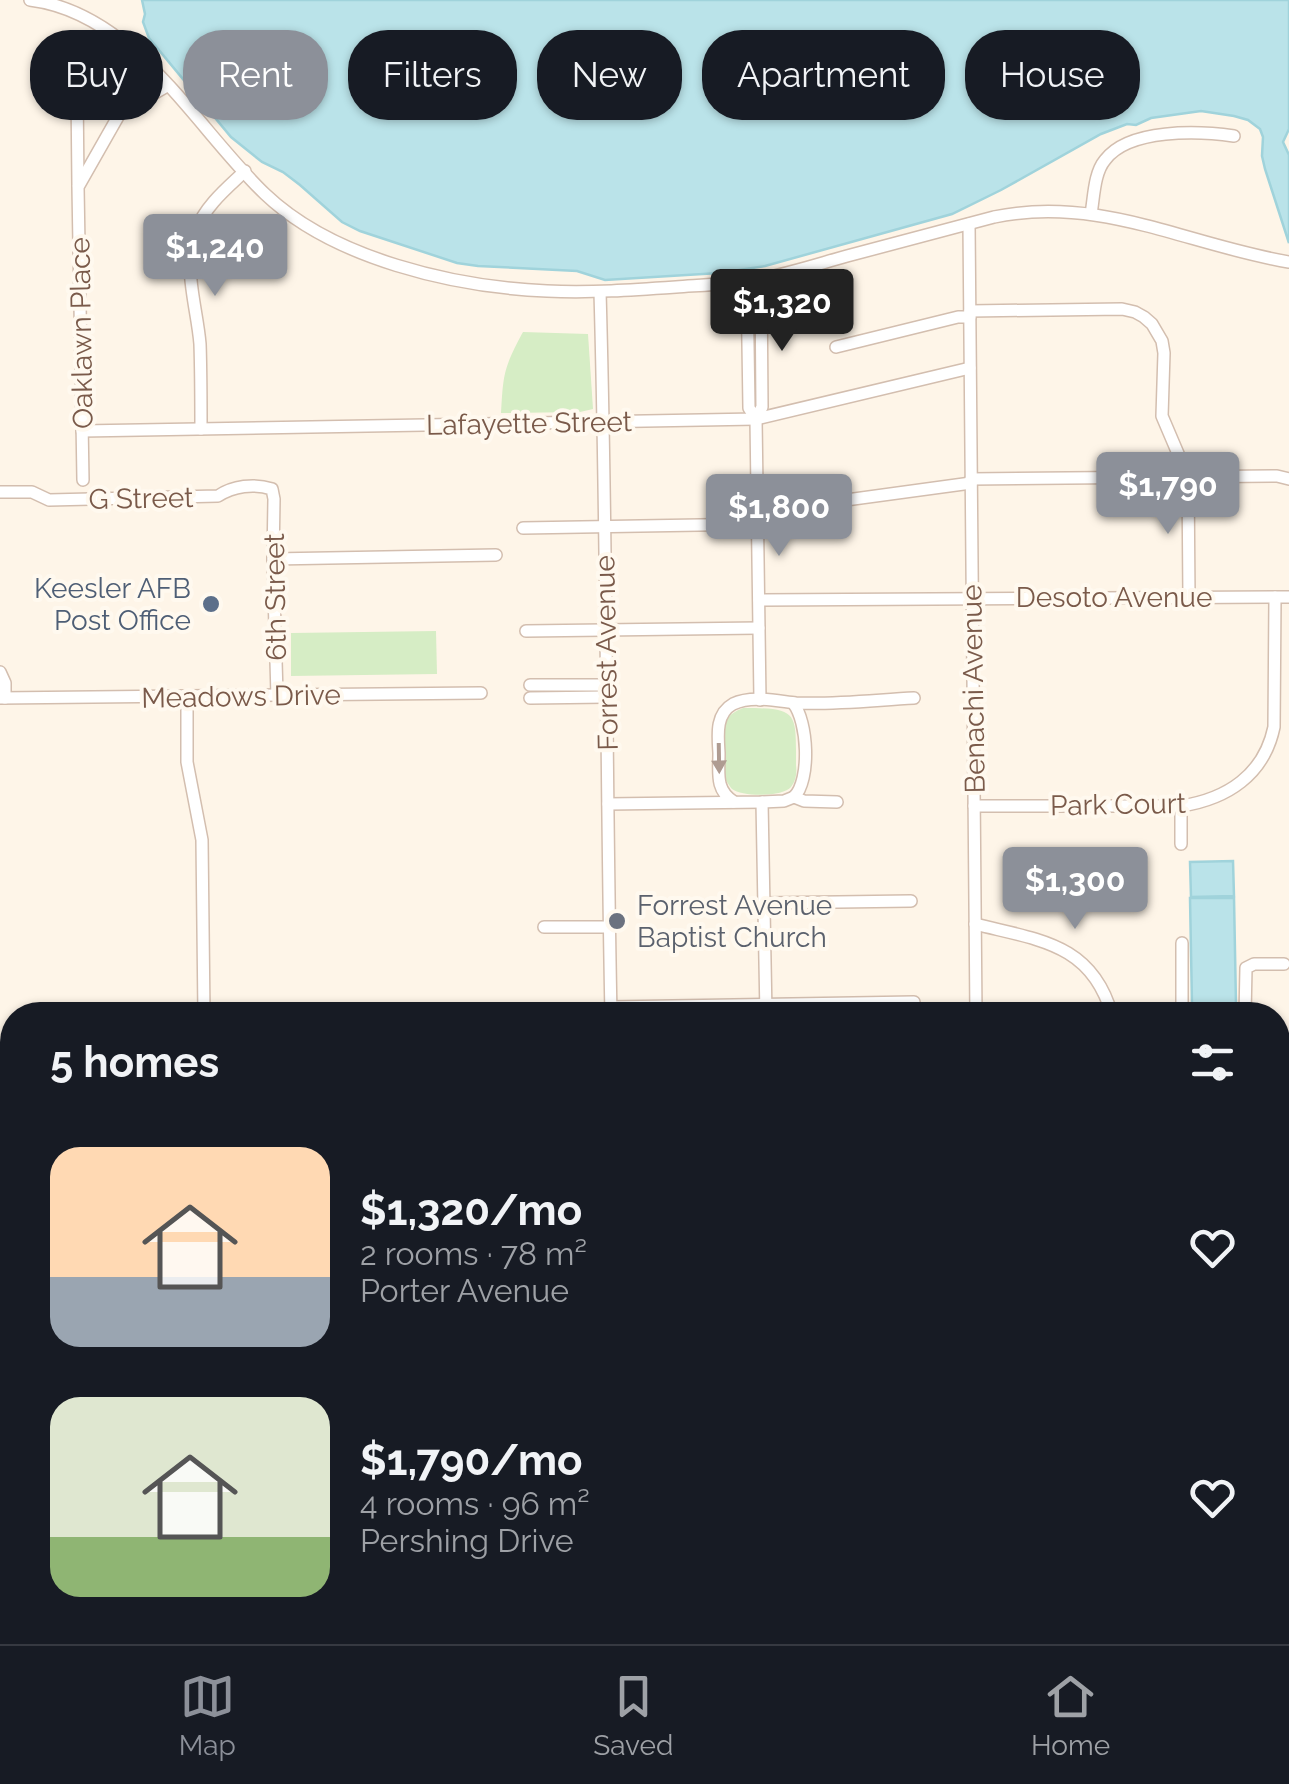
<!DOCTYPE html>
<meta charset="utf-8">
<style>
body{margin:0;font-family:Raleway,sans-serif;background:#242831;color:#f1f3f6;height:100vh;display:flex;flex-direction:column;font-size:38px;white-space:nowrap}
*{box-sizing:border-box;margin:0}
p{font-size:32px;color:#9ea1a6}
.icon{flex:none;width:55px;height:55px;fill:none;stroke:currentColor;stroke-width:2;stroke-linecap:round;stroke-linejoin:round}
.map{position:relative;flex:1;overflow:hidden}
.drawer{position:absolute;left:0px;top:1002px;width:1290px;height:642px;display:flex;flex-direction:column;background:#171b24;border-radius:40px 40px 0 0;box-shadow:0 2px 8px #0004}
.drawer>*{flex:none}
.hud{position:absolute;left:30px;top:30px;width:1230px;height:90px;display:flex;gap:20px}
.price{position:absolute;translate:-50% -85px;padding:0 22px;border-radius:10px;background:#8c9099;color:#fff;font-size:32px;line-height:65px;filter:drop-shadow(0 2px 5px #0008)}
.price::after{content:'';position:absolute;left:50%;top:60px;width:30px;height:22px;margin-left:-15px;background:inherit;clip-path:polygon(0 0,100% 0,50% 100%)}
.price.active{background:#222;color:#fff}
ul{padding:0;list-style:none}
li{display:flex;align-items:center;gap:30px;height:250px;padding:0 50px}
li span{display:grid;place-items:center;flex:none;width:280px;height:200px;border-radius:30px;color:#555}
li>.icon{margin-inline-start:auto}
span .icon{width:120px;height:120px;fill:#fffc;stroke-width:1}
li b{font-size:42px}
h2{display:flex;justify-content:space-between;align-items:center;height:120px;padding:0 50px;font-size:42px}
.pill{padding:0 35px;border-radius:40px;background:#171b24;box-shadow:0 2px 8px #0004;font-size:35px;line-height:90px}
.pill.active{background:#8c9099;color:#fff}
.menu{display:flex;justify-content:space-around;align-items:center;height:140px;border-top:2px solid #363941;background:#171b24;font-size:28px;color:#9ea1a6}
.menu a{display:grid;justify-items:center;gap:5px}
.menu .active{color:#8c9099}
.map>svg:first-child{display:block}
.green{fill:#d6edc5}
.water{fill:#bae3e9;stroke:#a0d3db;stroke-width:2.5}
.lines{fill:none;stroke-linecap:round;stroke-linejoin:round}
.stream{stroke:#a0d3db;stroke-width:2.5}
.minor-casing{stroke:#d3beaf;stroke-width:14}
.major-casing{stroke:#dcd4d0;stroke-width:16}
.minor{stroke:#fff;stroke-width:11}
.major{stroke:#ffd99d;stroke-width:14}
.oneway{fill:#af9c92}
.service-dot{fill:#5c6f8a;stroke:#fff9ef;stroke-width:4}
.worship-dot{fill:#6b7280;stroke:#fff9ef;stroke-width:4}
.labels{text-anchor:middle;stroke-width:8;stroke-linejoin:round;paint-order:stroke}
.street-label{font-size:28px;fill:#7a5a4a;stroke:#fff9ef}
.service-label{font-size:28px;fill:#4e5e75;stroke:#fff9ef;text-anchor:end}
.worship-label{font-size:28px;fill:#5b616d;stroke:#fff9ef;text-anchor:start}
</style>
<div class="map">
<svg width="1289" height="1644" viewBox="0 0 1289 1644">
<rect width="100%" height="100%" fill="#fef5e8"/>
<g class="green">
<path d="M523,332L588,334L593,409L580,412L501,413C503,374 504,367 523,332Z"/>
<polygon points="436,631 437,674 291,676 291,633"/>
<path d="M743,708C799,708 796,712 796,765C797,773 796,781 791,787C783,797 742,797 732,789C730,787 725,779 724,776C722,767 723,731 726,722C729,714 736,711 743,708Z"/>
</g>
<g class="water">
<polygon points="142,0 1289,0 1289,129 1283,142 1289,155 1289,243 1265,169 1262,156 1263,137 1260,129 1248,120 1234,116 1201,111 1151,118 1136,125 1127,124 1101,134 1001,190 952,214 765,266 719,273 605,280 577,271 478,266 457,263 360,231 342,222 300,185 283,172 262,162 231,137 149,38 143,22 145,14"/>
<polygon points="1233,861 1234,896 1191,897 1190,862"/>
<polygon points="1190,898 1234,898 1236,1005 1192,1005"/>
</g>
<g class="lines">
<polyline class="stream" points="1278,1072 1289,1071"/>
<g class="minor-casing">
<g id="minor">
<path d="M30,0C135,13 195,127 265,194C333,259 454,287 547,291C590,293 633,290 676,287C703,285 732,284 759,279C788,274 818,264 847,256C896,243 945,230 994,217C1100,195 1187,245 1289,262"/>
<polyline points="78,185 77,90 134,101 148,97 167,86"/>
<path d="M1091,214C1094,197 1094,173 1105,160C1129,128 1199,131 1234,136"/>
<polyline points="969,224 976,1015"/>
<polyline points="747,281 749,408 756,419 760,700"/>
<path d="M600,292C607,533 606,774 611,1015"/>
<polyline points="970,311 1122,309 1135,312 1144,317 1152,324 1162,341 1164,353 1162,416 1188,477 1189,597"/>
<polyline points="836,347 958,317 970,317"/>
<polyline points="756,419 762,407 761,279"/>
<path d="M201,429C201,401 201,373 200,344C197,307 182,266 196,230C206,205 226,189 245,171"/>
<polyline points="82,431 756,419 970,368"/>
<polyline points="971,479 1277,476 1289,479"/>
<polyline points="83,480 78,187 128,99"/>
<path d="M0,492H32L49,500L218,496C233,486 254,483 272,489L274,499L273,559L277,695"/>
<polyline points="758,512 971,483"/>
<polyline points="523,528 758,524"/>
<polyline points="273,559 496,555"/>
<polyline points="759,600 1289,597"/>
<polyline points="526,631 759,628"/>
<polyline points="0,672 5,683 5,698"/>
<polyline points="530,685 606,685"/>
<polyline points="187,696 187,762 202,840 204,1015"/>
<polyline points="0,698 481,693"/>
<polyline points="530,698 606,697"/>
<path d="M793,703C808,721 811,780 794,797"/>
<path d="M734,802C715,790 719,773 719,753C718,736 715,714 733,704C751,695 777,701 796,703C832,705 876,700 914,698"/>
<polyline points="762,802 766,1015"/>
<polyline points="608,804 762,802 784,801 794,797 804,801 837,802"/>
<path d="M974,806H1181C1227,799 1264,775 1274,727L1275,597"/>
<polyline points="1181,806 1181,844"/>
<polyline points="765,903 911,901"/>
<path d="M975,924C1038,940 1092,943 1112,1015"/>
<polyline points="544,927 611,927"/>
<polyline points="1182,943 1182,1015"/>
<polyline points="611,1007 914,1002"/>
<polyline points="204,1015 295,1013"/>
<polyline points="1245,1015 1246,968 1254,964 1284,964"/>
<polyline points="1278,1048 1289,1048"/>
<polyline points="0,1332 12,1332"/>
<polyline points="0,1489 12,1489"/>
<polyline points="1278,1556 1289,1556"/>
<polyline points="0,1602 12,1607"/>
<polyline points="204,1632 275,1644"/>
<polyline points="343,1632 343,1644"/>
<polyline points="623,1632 623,1644"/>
<polyline points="884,1632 884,1644"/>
<polyline points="979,1632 979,1644"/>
<polyline points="1072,1632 1072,1644"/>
<polyline points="1188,1632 1188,1644"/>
<polyline points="35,1644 36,1632"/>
</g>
</g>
<g class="major-casing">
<g id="major">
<polyline points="0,1175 12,1177"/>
<polyline points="0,1191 12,1193"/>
<polyline points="1278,1338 1289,1340"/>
<polyline points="1278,1355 1289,1356"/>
<polyline points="776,1632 776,1644"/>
</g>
</g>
<use href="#minor" class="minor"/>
<use href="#major" class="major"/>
</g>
<defs><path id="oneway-solid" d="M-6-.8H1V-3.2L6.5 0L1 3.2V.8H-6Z" transform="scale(2.5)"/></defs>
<use class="oneway" href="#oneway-solid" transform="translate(719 758) rotate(89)"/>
<circle class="service-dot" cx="211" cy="604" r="10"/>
<circle class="worship-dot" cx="617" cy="921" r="10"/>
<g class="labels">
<g class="street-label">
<text transform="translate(81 333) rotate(-91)" y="10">Oaklawn Place</text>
<text transform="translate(529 423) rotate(-1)" y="10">Lafayette Street</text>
<text transform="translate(141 498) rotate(-1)" y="10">G Street</text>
<text transform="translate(275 597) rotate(-91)" y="10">6th Street</text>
<text x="1114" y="607">Desoto Avenue</text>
<text transform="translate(606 653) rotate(-91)" y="10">Forrest Avenue</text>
<text transform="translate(973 689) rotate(-91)" y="10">Benachi Avenue</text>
<text transform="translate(241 696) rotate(-1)" y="10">Meadows Drive</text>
<text transform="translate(1118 804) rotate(-1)" y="10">Park Court</text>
</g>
<g class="service-label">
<text x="191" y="598">Keesler AFB<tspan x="191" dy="32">Post Office</tspan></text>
</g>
<g class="worship-label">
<text x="637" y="915">Forrest Avenue<tspan x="637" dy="32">Baptist Church</tspan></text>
</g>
</g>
</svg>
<b class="price" style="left:215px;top:299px">$1,240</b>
<b class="price active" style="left:782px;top:354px">$1,320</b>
<b class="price" style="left:1168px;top:537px">$1,790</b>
<b class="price" style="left:779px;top:559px">$1,800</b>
<b class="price" style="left:1075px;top:932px">$1,300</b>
<div class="hud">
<a class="pill">Buy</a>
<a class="pill active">Rent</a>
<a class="pill">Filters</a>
<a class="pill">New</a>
<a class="pill">Apartment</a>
<a class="pill">House</a>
</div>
<section class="drawer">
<h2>5 homes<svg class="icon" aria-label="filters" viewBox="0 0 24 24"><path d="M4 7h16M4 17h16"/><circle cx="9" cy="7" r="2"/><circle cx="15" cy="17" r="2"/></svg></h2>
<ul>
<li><span style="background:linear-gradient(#ffd9b3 65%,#9aa5b1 0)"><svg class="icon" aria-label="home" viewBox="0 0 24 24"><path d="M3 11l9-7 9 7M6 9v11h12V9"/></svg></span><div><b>$1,320/mo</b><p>2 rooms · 78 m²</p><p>Porter Avenue</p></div><svg class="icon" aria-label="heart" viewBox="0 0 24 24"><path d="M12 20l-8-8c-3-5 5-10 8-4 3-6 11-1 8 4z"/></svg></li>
<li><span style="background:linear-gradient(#dfe7d0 70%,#8fb573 0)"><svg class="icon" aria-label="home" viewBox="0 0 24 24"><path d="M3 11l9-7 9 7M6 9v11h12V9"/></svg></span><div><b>$1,790/mo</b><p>4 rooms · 96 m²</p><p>Pershing Drive</p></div><svg class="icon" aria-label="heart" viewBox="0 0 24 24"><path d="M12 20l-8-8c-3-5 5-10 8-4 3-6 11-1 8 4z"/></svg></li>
</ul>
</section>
</div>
<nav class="menu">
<a class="active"><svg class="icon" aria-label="map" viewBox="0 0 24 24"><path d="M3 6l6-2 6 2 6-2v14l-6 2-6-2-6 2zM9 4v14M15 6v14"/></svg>Map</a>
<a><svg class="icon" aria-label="saved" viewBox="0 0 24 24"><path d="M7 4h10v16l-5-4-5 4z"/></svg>Saved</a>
<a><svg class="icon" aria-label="home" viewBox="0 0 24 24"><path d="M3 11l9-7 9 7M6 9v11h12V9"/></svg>Home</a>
</nav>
